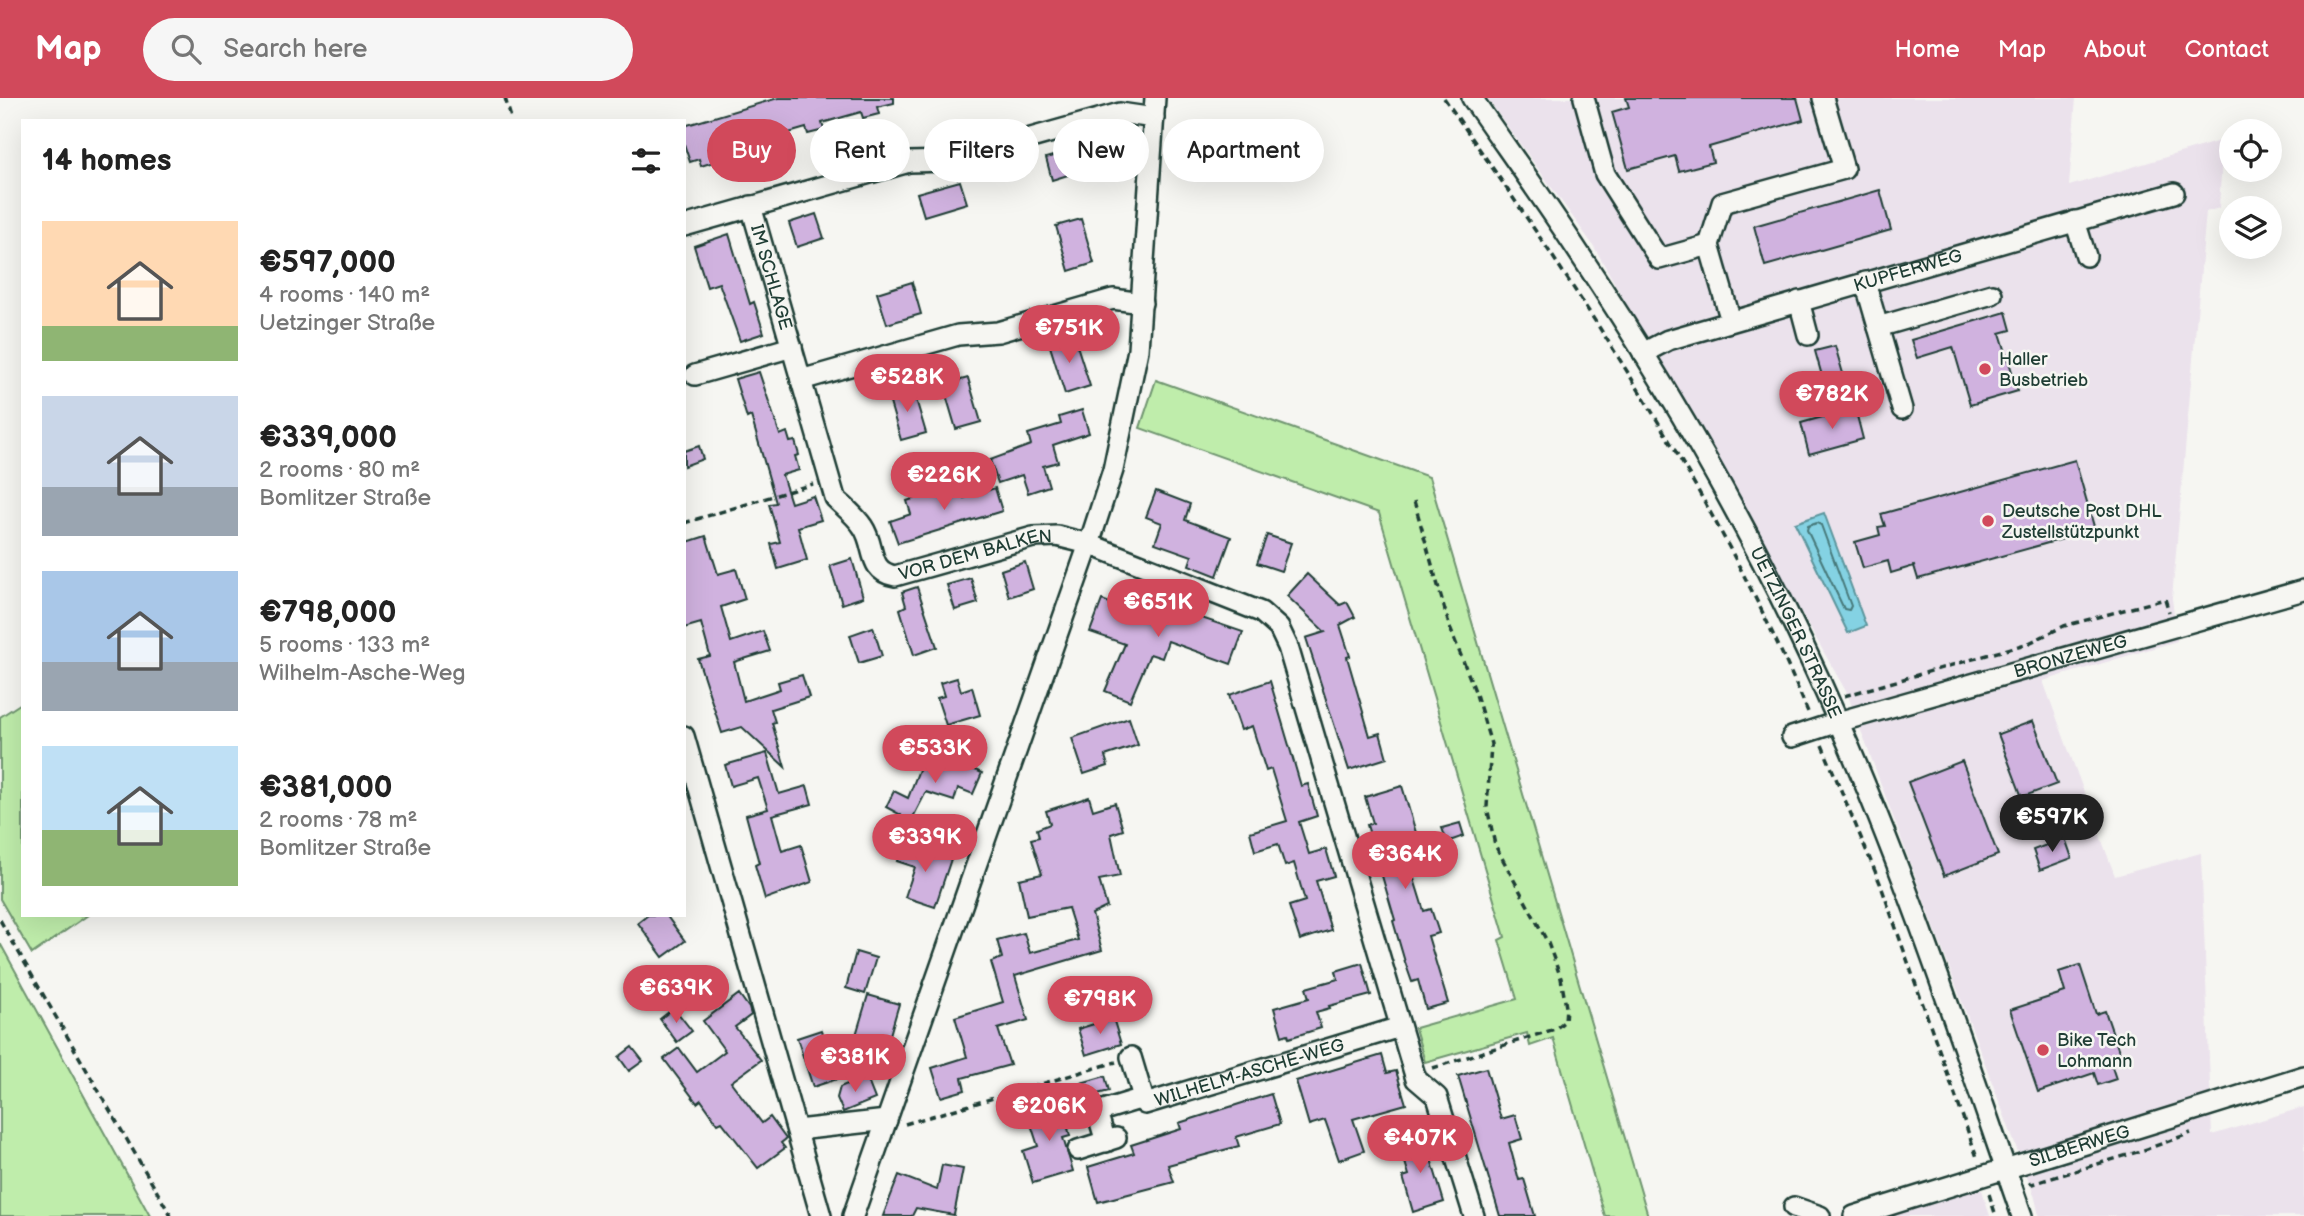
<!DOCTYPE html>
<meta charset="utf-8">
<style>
body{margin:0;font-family:"Balsamiq Sans",sans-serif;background:#f6f6f6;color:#222;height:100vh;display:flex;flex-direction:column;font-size:26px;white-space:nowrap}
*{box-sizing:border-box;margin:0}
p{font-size:23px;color:#767676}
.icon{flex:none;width:38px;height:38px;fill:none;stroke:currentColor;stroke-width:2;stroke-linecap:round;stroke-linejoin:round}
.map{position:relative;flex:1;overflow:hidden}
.side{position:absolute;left:21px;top:21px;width:665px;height:798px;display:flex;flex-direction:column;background:#fff;border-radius:0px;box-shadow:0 7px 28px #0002}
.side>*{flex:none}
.guide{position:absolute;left:707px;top:21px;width:665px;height:63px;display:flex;gap:14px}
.fabs{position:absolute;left:2219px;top:21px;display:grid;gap:14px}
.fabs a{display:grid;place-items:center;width:63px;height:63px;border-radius:50%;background:#fff;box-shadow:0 7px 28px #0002;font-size:35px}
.price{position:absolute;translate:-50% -60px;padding:0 16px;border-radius:24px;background:#d1495b;color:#fff;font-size:23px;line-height:46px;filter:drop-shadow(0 2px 4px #0008)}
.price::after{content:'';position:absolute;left:50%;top:42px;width:21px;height:16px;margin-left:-10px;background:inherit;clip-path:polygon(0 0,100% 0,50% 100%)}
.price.on{background:#222;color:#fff}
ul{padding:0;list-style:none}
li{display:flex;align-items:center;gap:21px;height:175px;padding:0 21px}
li span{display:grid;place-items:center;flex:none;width:196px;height:140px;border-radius:0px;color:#555}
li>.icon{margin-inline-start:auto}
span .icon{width:84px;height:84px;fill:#fffc;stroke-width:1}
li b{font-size:30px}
h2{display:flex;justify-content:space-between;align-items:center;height:84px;padding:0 21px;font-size:30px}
.pill{padding:0 24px;border-radius:32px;background:#fff;box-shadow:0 7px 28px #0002;font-size:24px;line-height:63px}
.pill.on{background:#d1495b;color:#fff}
header{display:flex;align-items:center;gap:42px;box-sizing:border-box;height:98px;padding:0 35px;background:#d1495b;color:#fff}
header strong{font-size:33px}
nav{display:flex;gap:38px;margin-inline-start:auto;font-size:24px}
.search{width:490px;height:63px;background:#f6f6f6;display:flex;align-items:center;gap:18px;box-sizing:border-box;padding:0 24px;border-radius:38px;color:#767676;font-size:26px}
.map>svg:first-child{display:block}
.built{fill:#ebe2ec}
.green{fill:#bfedab;stroke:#6f9570;stroke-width:2}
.water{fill:#84d2e3;stroke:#5c969d;stroke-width:2}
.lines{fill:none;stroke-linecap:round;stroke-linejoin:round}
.shore{stroke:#47797a;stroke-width:2}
.building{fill:#d0b2df;stroke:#1f3d34;stroke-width:2}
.minor-casing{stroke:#1f3d34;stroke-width:24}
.path{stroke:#1f3d34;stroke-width:3.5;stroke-dasharray:7 5;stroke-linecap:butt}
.minor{stroke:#f6f6f2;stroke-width:19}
.poi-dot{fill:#d1495b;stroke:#f6f6f2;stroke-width:2.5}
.labels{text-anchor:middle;stroke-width:5;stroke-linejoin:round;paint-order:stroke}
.street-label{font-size:18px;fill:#1f3d34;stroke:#f6f6f2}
.poi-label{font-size:18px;fill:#1f3d34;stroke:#f6f6f2;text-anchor:start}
</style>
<header>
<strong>Map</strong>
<div class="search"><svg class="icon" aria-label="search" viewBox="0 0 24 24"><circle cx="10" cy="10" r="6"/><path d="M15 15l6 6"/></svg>Search here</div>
<nav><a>Home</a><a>Map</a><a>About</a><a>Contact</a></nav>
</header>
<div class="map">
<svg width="2304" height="1118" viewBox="0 0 2304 1118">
<rect width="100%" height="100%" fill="#f6f6f2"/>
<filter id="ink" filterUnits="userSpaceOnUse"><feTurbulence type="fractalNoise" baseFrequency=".0143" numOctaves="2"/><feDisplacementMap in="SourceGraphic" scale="14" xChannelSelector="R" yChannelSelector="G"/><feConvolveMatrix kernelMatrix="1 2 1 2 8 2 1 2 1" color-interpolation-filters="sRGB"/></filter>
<g filter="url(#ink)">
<g class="built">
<polygon points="1487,0 2076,0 2069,88 2223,42 2219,110 2206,114 2172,500 2177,543 2043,583 2115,778 2201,755 2212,1037 2304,1009 2304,1118 2039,1118 2035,1100 1847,595 1593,147"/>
<polygon points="1982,1092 1990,1118 1888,1118 1966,1094"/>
</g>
<g class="green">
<polygon points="1156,282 1429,379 1648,1118 1605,1118 1553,940 1530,948 1527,935 1425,964 1415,930 1517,901 1499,842 1505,839 1379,415 1140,330"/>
<polygon points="23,604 23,817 88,817 32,856 0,801 0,619"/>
<polygon points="0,845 150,1118 0,1118"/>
</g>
<polygon class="water" points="1824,415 1866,528 1848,535 1795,425"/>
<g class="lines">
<polygon class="shore" points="1817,425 1821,427 1851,508 1849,512 1844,511 1807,432 1808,428"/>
</g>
<g class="building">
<polygon points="778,0 894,0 894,5 877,9 879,16 863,20 861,14 822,25 824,32 808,36 806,30 768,41 771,48 755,53 753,46 744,48 714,56 717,63 701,68 699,61 690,64 684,46 684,28"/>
<polygon points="1626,0 1797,0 1803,22 1709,49 1713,64 1679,73 1675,58 1628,71 1612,14 1629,9"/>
<polygon points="1081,50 1087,71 1052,82 1046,60"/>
<polygon points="960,83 967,105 924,118 917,95"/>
<polygon points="1880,92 1891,132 1765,168 1754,128"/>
<polygon points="816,116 824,140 797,149 789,125"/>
<polygon points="1081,121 1094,165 1069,173 1056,128"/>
<polygon points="729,136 750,206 754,204 764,235 740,243 719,185 707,189 694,148"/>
<polygon points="912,184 921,216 887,226 877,195"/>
<polygon points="2006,214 2011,232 2000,235 2018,293 1970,307 1953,249 1917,260 1911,242"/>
<polygon points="1074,238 1090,288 1065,296 1049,245"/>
<polygon points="1835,248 1844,279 1824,285 1815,253"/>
<polygon points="759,274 780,337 787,334 790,344 795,343 799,357 795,358 799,372 782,377 791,405 813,398 821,422 798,429 807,462 778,471 771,446 780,444 769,406 776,405 751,318 747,320 735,281"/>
<polygon points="968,280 981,324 956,331 943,287"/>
<polygon points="913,291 926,335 901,342 888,298"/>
<polygon points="1855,310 1863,341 1809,356 1801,325"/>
<polygon points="1082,312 1089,335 1053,347 1058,364 1043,368 1049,388 1028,395 1022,377 998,385 990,362 1031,347 1028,336 1061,326 1059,319"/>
<polygon points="699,348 703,361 684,368 684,353"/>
<polygon points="2075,362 2095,432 1918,481 1914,468 1891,475 1888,463 1863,470 1855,444 1880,437 1878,429 1885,428 1881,416"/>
<polygon points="960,385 964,400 995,390 1002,413 898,445 890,423 911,416 907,403"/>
<polygon points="1156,393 1190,406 1185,422 1231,439 1217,478 1189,467 1192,458 1155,445 1162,425 1146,419"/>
<polygon points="1267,437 1291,445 1281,473 1257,465"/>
<polygon points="706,438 718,476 736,471 745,501 721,509 731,544 763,533 770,553 734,564 744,603 780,591 778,584 802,577 809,599 771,611 775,624 772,625 785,669 742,629 722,635 698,561 710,558 701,525 684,530 684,445"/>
<polygon points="852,461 863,499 842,506 830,468"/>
<polygon points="1025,464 1033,491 1009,499 1001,472"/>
<polygon points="1307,476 1340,507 1347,504 1355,519 1340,527 1350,558 1347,559 1370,638 1380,635 1387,660 1349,672 1306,540 1325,534 1287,498"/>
<polygon points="971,480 978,505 955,512 947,487"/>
<polygon points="917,489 937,549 914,557 900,511 906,508 902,494"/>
<polygon points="1102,502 1143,518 1149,502 1243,534 1231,566 1168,543 1162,560 1150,556 1130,603 1105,593 1125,546 1090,534"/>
<polygon points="873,529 882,558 859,565 850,537"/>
<polygon points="957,580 961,593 972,589 980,617 946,627 937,600 944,598 940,585"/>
<polygon points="1270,583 1301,688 1308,686 1317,718 1299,724 1309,756 1326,751 1334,778 1316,783 1331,832 1300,842 1289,808 1305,803 1294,765 1285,768 1278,746 1255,753 1250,734 1287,723 1271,671 1266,673 1252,628 1241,632 1229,597"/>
<polygon points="1129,620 1138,647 1105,658 1108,668 1084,676 1072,640"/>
<polygon points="2033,623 2057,686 2022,699 1998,636"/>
<polygon points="937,651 968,662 966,668 982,675 973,696 958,690 954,703 926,694 906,733 897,729 901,717 886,709 894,693 908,700 922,664 931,667"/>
<polygon points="767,655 779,696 807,688 812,706 772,717 782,753 801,747 812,784 765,801 755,767 759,765 746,717 768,711 758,680 731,688 725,667"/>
<polygon points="1962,663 1998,757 1944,778 1908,684"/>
<polygon points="1402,688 1417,738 1402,742 1424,813 1431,811 1439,835 1428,838 1448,905 1426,911 1418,882 1412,884 1405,864 1393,823 1395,822 1367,727 1373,725 1365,699"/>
<polygon points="1089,699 1093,712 1115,705 1123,732 1111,736 1120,778 1099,782 1107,809 1092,816 1102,852 1015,878 1028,922 998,931 1010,967 962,980 965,992 941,999 932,970 967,959 955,919 1003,904 991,864 1002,860 997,842 1024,835 1030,855 1078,842 1068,810 1027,818 1019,781 1042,776 1031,741 1039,739 1037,731 1050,726 1046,713"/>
<polygon points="1460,725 1464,738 1447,744 1442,730"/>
<polygon points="2065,740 2072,760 2040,772 2033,752"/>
<polygon points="903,745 951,761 935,809 905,799 915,769 897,763"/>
<polygon points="648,817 666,817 685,843 663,859 638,825"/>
<polygon points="856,854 876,860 865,896 846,890"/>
<polygon points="1362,865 1371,897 1329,908 1330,910 1316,914 1321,930 1289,940 1288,936 1282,938 1274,910 1309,900 1306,890 1338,881 1336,873"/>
<polygon points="2080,867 2096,916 2105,913 2121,959 2110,963 2116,981 2098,987 2094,975 2038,994 2010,912 2065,894 2059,874"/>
<polygon points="739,896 749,910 751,917 735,929 761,962 731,984 762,1025 770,1019 786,1041 781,1045 785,1050 758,1070 722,1024 718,1026 701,1002 697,1005 664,961 679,950 697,974 725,953 703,923"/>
<polygon points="868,897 899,906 887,947 856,937"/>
<polygon points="674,910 692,933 677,944 660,921"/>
<polygon points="1113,920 1121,946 1086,957 1078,931"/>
<polygon points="821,932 837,981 813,989 797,940"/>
<polygon points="632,949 643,963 629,973 619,959"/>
<polygon points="1382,957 1387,975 1396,973 1406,1006 1353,1021 1364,1053 1339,1062 1325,1022 1309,1027 1296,983"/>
<polygon points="1486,970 1501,1021 1515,1017 1522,1041 1509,1045 1519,1082 1524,1081 1535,1118 1500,1118 1458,978"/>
<polygon points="866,978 875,1001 843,1014 837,1000 840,989"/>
<polygon points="1105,978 1109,993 1090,998 1084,996 1081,985"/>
<polygon points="1271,996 1280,1026 1236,1039 1239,1048 1168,1067 1174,1084 1098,1104 1088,1069 1134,1055 1131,1047 1181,1031 1179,1025"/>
<polygon points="1061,1004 1063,1011 1070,1016 1073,1028 1068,1030 1070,1038 1063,1040 1073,1073 1033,1085 1023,1053 1038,1048 1027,1014"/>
<polygon points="1424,1038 1444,1104 1413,1114 1403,1079 1409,1077 1399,1045"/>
<polygon points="942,1067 963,1071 954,1117 916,1110 912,1118 883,1118 899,1077 937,1092"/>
</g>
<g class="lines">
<g class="minor-casing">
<g id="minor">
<path id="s1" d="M1472,0C1508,52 1545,103 1579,155C1678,303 1767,460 1838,623C1909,784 1964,952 2022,1118"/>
<polyline points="1584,0 1605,76 1659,161 1709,147"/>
<path id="s2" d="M751,108L835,400C844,409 856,418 863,429C876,448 867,473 895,478L1033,439L1057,438L1089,446L1261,514L1279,530L1288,549L1416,981L1437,999L1474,1118"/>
<polyline points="2075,123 2086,158"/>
<polyline points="684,128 909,64 949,63 1120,15 1154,20"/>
<polyline points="1865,184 1902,311"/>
<polyline points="1799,203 1808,237"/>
<polyline points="1731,223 1709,147 1722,105 1844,71 1823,0"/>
<polyline points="1878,229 1992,196"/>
<path id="s3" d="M1643,255L1668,242L2174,95"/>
<polyline points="695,277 792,249"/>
<polyline points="801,282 958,237 998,234 1113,201 1142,205"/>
<polyline points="684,638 821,1118"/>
<path id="s4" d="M1792,639L1838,624L2304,492"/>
<path id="s5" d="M1131,959L1145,1006L1400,929"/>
<polyline points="1073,1004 1097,1014"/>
<polyline points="797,1032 887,1022"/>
<polyline points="1106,1044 1097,1014 1143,1000"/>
<polyline points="1078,1052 1116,1040"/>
<polyline points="1794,1109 1820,1118"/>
<polyline points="853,1118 1089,446 1113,372 1138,252 1155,0"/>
<path id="s6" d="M1854,1118L2304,978"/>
</g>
</g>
<g class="path">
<polyline points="505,0 512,23"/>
<path d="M1444,0C1580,195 1715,394 1808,614"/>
<polyline points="1414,403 1450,530 1475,593 1491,646 1487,709 1495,747 1548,845 1561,880 1566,909 1565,923 1555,931 1433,970"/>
<polyline points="684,425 813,386"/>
<polyline points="1844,598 2029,545 2064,528 2165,501 2169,514"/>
<polyline points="1822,647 1880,785 1978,1062"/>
<polyline points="0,822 171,1118"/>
<polyline points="905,1026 1116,964"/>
<polyline points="2029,1084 2032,1086 2147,1051 2191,1035"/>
<polyline points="1989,1096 1996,1118"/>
</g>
<use href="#minor" class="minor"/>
</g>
</g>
<g class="poi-dot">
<circle cx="1985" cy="271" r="7"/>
<circle cx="1988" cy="423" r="7"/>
<circle cx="2043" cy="952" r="7"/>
</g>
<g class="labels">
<g class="street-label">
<text dy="6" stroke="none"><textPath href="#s3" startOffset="278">KUPFERWEG</textPath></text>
<text dy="6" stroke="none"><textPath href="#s2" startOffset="74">IM SCHLAGE</textPath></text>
<text dy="6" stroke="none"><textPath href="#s2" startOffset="490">VOR DEM BALKEN</textPath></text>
<text dy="6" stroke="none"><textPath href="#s1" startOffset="626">UETZINGER STRASSE</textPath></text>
<text dy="6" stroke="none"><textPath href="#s4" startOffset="290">BRONZEWEG</textPath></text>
<text dy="6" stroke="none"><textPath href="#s5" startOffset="158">WILHELM-ASCHE-WEG</textPath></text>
<text dy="6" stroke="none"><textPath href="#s6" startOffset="236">SILBERWEG</textPath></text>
</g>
<g class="poi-label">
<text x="1999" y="267">Haller<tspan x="1999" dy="21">Busbetrieb</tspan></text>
<text x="2002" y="419">Deutsche Post DHL<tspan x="2002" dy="21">Zustellstützpunkt</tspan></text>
<text x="2057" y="948">Bike Tech<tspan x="2057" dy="21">Lohmann</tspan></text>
</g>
</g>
</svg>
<div class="fabs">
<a><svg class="icon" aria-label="locate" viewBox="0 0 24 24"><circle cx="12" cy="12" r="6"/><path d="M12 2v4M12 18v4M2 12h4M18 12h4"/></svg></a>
<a><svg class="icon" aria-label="layers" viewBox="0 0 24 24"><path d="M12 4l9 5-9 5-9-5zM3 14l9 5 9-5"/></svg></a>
</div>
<b class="price" style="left:1069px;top:267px">€751K</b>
<b class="price" style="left:907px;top:316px">€528K</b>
<b class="price" style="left:1832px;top:333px">€782K</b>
<b class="price" style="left:944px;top:414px">€226K</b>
<b class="price" style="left:1158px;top:541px">€651K</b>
<b class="price" style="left:935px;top:687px">€533K</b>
<b class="price on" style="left:2052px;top:756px">€597K</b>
<b class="price" style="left:925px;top:776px">€339K</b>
<b class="price" style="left:1405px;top:793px">€364K</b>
<b class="price" style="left:676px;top:927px">€639K</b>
<b class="price" style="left:1100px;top:938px">€798K</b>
<b class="price" style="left:855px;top:996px">€381K</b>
<b class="price" style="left:1049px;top:1045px">€206K</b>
<b class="price" style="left:1420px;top:1077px">€407K</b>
<div class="guide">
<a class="pill on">Buy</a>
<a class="pill">Rent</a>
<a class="pill">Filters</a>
<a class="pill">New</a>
<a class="pill">Apartment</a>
</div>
<section class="side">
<h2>14 homes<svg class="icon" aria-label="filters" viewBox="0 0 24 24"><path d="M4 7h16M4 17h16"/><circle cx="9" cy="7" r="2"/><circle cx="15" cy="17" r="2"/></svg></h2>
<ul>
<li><span style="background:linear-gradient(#ffd9b3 75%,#8fb573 0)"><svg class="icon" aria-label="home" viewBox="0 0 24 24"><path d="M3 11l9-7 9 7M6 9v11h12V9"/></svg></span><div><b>€597,000</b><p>4 rooms · 140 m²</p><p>Uetzinger Straße</p></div></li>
<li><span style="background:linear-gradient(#c9d6e8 65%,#9aa5b1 0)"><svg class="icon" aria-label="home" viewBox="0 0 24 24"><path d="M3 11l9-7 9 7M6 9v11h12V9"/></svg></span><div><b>€339,000</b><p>2 rooms · 80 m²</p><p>Bomlitzer Straße</p></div></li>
<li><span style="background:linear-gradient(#a9c7e8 65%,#9aa5b1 0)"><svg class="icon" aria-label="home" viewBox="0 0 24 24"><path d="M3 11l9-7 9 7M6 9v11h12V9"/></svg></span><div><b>€798,000</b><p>5 rooms · 133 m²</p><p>Wilhelm-Asche-Weg</p></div></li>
<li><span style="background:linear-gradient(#bfe0f5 60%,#8fb573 0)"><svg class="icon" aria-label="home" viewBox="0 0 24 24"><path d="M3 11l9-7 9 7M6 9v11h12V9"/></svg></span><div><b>€381,000</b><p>2 rooms · 78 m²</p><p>Bomlitzer Straße</p></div></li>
</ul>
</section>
</div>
